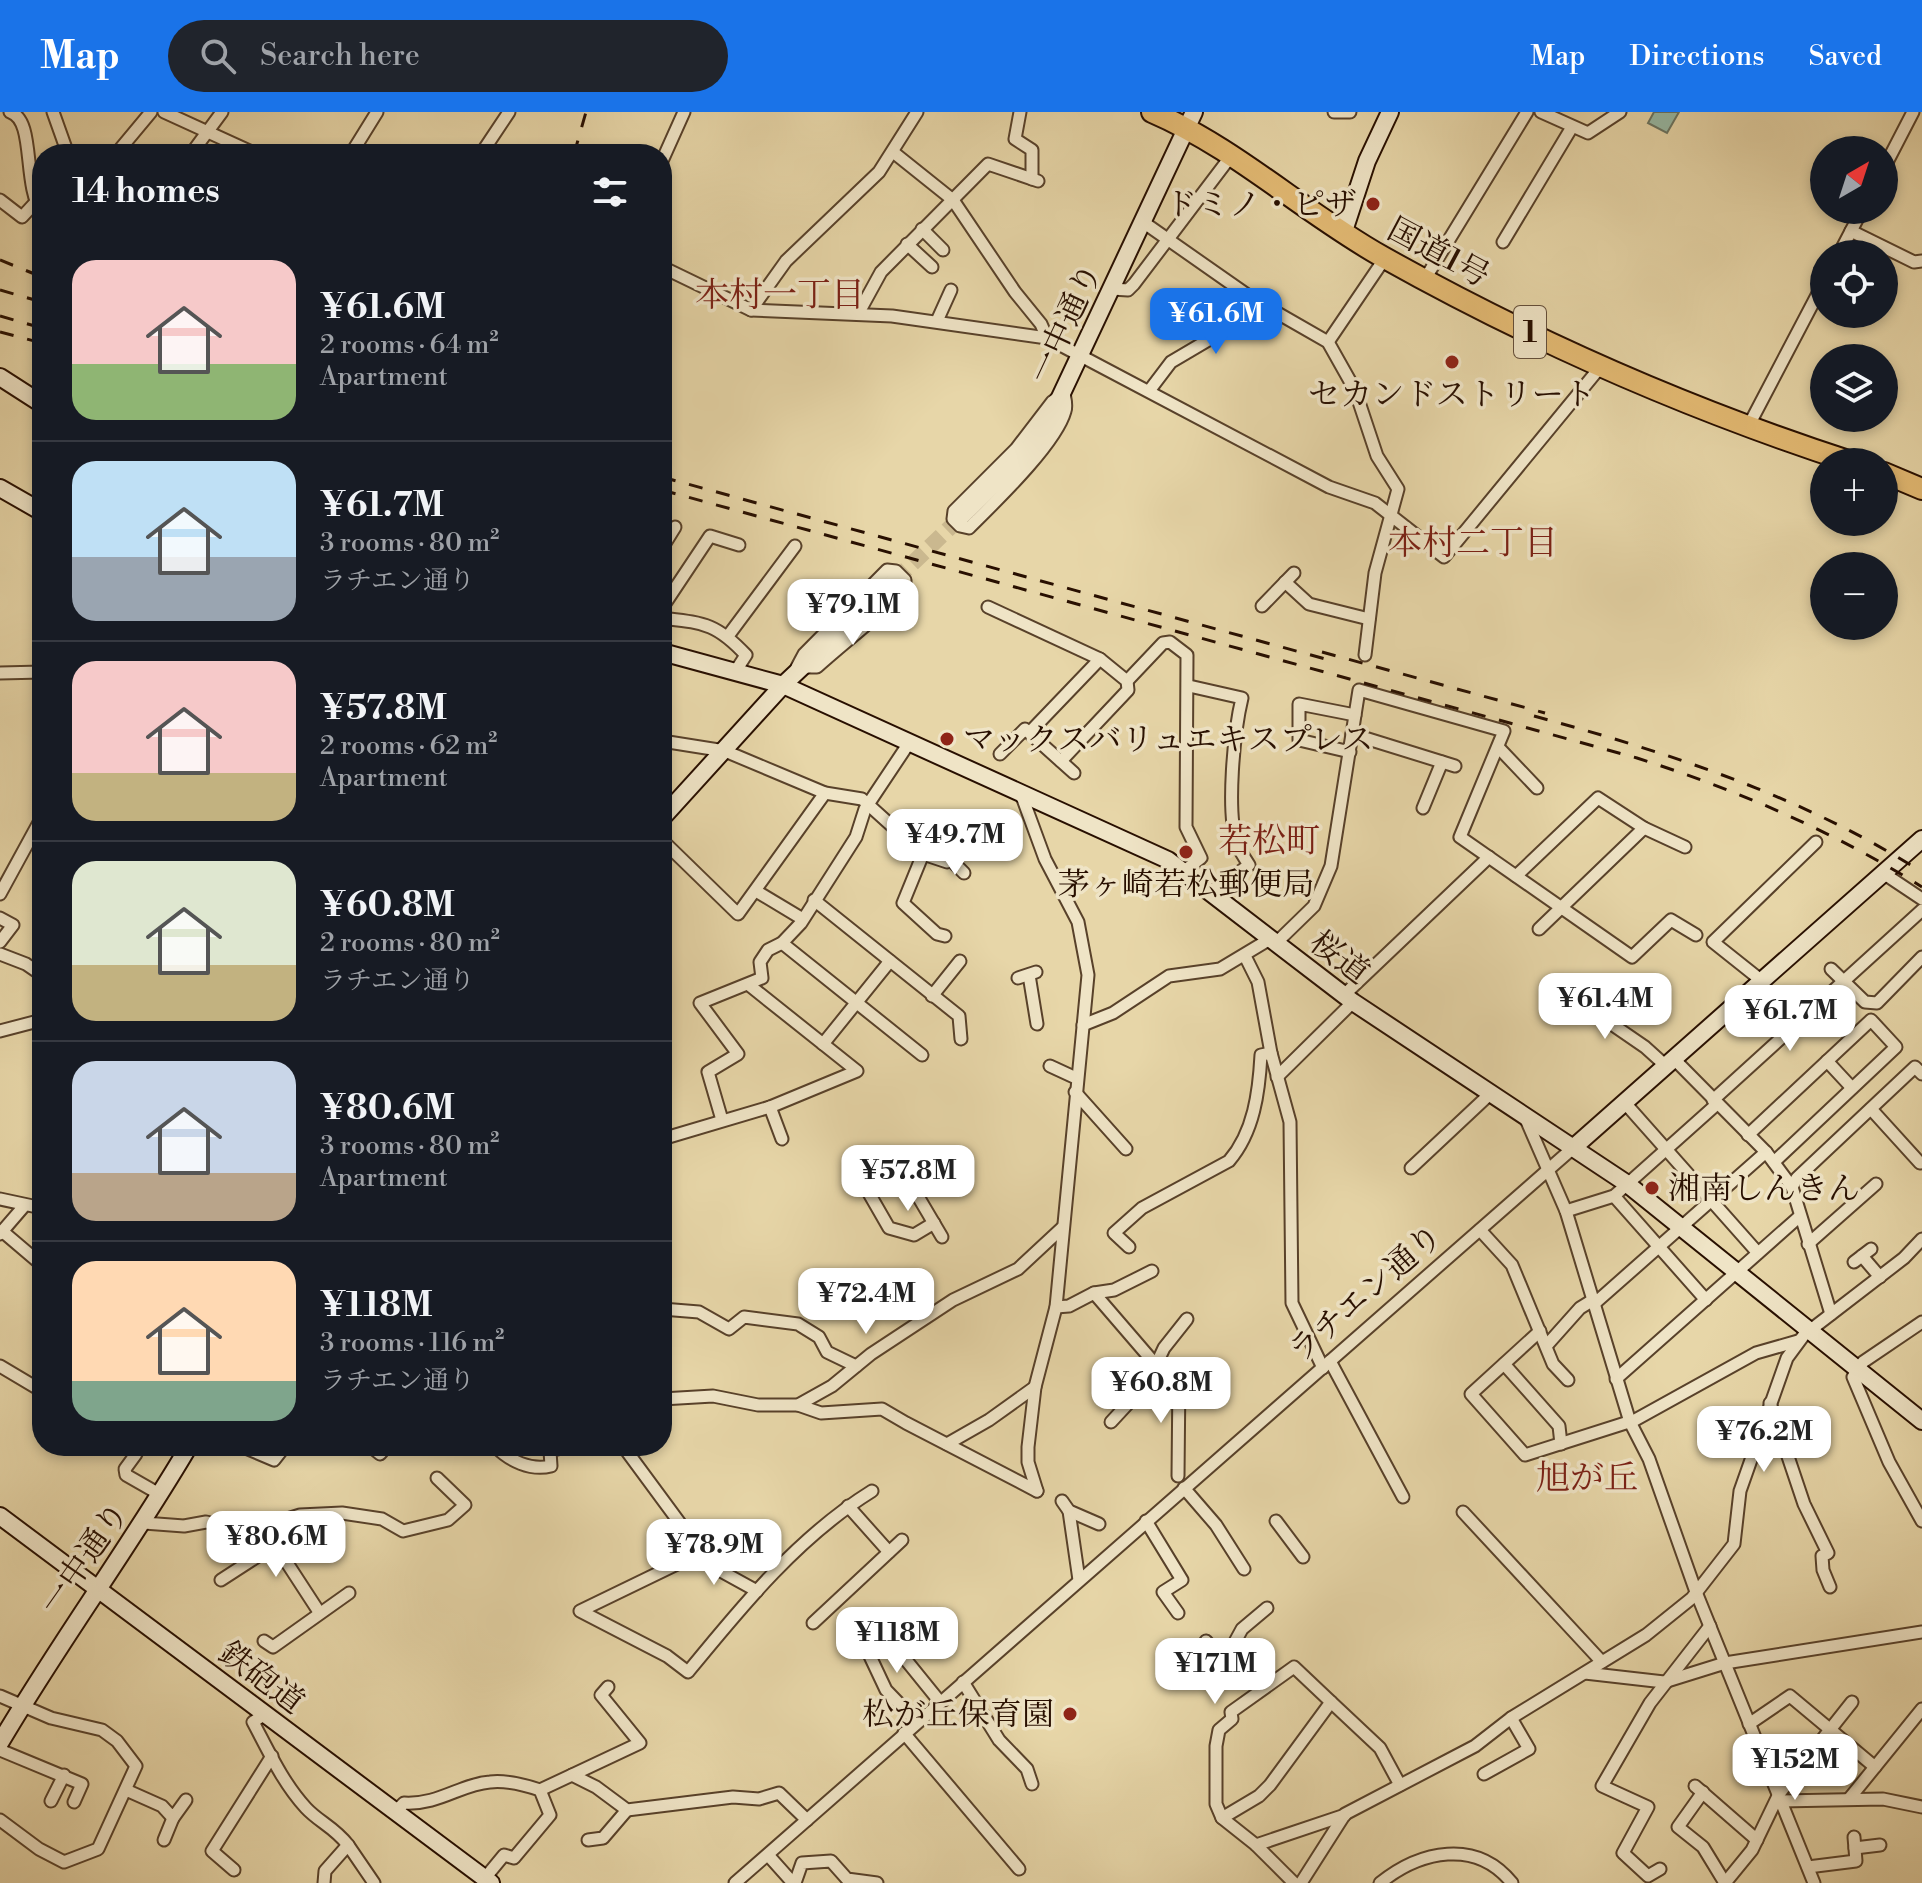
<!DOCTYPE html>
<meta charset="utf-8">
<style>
body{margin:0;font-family:"Libre Bodoni","Noto Serif JP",serif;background:#20242c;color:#f1f3f6;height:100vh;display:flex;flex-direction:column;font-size:30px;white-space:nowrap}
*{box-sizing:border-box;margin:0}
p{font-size:26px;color:#9ea1a6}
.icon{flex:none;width:44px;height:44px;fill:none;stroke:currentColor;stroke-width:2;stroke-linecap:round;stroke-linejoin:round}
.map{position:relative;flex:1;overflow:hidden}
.details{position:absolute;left:32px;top:32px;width:640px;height:1312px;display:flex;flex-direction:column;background:#171b24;border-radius:32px;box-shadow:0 4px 12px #0003}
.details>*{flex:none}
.needle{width:52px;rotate:39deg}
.buttons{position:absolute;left:1810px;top:24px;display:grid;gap:16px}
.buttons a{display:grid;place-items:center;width:88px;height:88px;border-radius:50%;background:#171b24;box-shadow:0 4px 12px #0003;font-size:40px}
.price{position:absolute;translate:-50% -68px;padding:0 18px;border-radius:16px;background:#fff;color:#222;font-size:26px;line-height:52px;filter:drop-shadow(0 2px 4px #0008)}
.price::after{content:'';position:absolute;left:50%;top:48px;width:24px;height:18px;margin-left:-12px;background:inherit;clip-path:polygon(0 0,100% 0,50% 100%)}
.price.selected{background:#1a73e8;color:#fff}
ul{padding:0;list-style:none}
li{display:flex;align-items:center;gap:24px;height:200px;padding:0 40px}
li+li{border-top:2px solid #363941}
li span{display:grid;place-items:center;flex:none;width:224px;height:160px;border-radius:24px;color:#555}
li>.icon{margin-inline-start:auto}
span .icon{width:96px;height:96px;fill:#fffc;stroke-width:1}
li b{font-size:34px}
h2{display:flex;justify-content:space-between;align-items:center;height:96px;padding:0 40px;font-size:34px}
header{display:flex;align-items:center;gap:48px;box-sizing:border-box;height:112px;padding:0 40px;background:#1a73e8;color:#fff}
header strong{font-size:38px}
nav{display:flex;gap:44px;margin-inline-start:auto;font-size:28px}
.search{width:560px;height:72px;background:#20242c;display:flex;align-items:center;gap:20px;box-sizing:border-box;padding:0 28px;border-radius:44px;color:#9ea1a6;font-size:30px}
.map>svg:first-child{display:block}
.water{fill:#97b9a4;stroke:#6b7562;stroke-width:2}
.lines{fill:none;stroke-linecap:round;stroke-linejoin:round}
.secondary-tunnel{stroke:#cab88f;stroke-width:16;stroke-dasharray:16 8;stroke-linecap:butt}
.street-casing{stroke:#58412a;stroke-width:15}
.secondary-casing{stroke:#280f00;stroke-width:20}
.highway-casing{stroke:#280f00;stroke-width:24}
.street{stroke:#efe4c6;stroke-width:11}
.secondary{stroke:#efe4c6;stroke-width:16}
.highway{stroke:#e4bb74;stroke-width:20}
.rail{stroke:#280f00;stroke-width:3;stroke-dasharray:14 14;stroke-linecap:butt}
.poi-dot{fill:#8f2418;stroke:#efe4c6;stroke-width:3}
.labels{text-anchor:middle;stroke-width:7;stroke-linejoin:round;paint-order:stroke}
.shield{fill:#efe4c6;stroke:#644f3b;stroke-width:2}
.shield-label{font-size:30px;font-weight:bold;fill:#280f00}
.poi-label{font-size:32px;fill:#280f00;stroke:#efe4c6;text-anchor:end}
.street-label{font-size:32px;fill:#280f00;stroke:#efe4c6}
.neighbourhood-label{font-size:34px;fill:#7a1f14;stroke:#efe4c6}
</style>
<header>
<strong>Map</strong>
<div class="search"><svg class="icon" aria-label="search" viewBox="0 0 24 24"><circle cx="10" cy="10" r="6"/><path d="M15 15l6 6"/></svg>Search here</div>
<nav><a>Map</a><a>Directions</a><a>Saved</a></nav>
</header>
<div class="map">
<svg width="1922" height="1771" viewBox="0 0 1922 1771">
<rect width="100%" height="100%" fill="#e7d6a8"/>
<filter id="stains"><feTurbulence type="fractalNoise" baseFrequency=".0025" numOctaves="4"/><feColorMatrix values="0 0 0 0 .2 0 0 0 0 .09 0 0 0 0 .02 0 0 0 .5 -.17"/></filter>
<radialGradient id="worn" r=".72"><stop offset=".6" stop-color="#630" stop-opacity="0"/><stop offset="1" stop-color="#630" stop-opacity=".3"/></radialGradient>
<polygon class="water" points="1654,0 1679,0 1667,21 1648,11"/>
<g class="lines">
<polyline class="secondary-tunnel" points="895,468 960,406"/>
<g class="street-casing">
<g id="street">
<path d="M10,0C36,8 22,72 42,101"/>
<polyline points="53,0 68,42"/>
<polyline points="164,0 256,42"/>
<polyline points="1020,0 1015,27 1032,38 1032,67"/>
<polyline points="1334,0 1350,0"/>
<polyline points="1541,0 1588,21 1620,0"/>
<polyline points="893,40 953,88 1015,180 1041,212 1047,226"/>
<polyline points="116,42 151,0"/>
<polyline points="191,42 222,0"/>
<polyline points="351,42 377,0"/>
<polyline points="481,42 509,0"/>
<polyline points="662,49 684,0"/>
<polyline points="1884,56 1913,0"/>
<polyline points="0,88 22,105 35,91"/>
<polyline points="1143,110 1253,187 1328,230 1355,278 1377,344 1398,377 1375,461 1365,543"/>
<polyline points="922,117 943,138"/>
<polyline points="1851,119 1914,150 1922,149"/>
<polyline points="1503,130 1572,15"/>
<polyline points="907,132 932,155"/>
<polyline points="1839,142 1862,98"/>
<polyline points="662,155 751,198 892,204 1047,226 1329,375 1375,391 1444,445 1602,253"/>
<polyline points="1425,167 1527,0"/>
<polyline points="1112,177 1128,178 1134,172 1231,44"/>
<polyline points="751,198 786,149 879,60 917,0"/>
<polyline points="858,202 881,160 988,52 1038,69"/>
<polyline points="937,209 951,178"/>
<polyline points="1328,230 1385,146"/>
<polyline points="1149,279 1171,250 1232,214 1253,187"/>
<path d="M1064,281C1065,287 1067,293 1065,299C1056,332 994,391 969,416L960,414L953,407L954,399L1016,337L1052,290Z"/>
<polyline points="1749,313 1824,170"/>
<polyline points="662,436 675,415"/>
<polyline points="1285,470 1309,492 1369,507"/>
<polyline points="1262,494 1294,461"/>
<polyline points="988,495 1100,547"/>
<polyline points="662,496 710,424 739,433"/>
<path d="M662,506C704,511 716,511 746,543L735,560"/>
<polyline points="728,524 795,434"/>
<path d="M797,555L804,542L887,458L896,459L905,468V477C877,506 847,528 817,555H802"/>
<polyline points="0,561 42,560"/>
<polyline points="1127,569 1163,531 1170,530 1187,543 1186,715 1201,746 1184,759"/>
<path d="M1189,574L1242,586C1234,619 1226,700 1237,731C1239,739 1245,746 1249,753L1213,780"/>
<polyline points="1030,620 1100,547 1127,569 1128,578 1061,649"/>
<polyline points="1352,622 1455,654"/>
<polyline points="662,629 725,639 825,681 862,687 923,742 903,791 937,822 945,824"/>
<polyline points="1498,635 1537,676"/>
<polyline points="1350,640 1299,628 1299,592 1355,603"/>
<polyline points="1000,642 1025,617 1074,661"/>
<polyline points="1020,679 1045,747 1078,810 1088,863 1056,1195 1035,1275 1028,1335 1028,1350 1037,1379"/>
<polyline points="1423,696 1442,650"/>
<polyline points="662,728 738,802 825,681"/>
<polyline points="923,742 947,750 974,728"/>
<polyline points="950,747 964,761"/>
<polyline points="1883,761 1922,787"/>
<polyline points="1516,764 1598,686 1644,716 1685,735"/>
<polyline points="756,779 801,806"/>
<polyline points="0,782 42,705"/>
<polyline points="814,788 959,904 961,927"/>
<polyline points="0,806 13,813 0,830"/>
<polyline points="1539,817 1644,716"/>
<polyline points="782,831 922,943"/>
<polyline points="1275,832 1314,794 1331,754 1359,578 1504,619 1460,725 1632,845 1671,808 1696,823"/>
<polyline points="0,842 26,852 42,863"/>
<polyline points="1245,844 1258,870 1271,941 1290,1010 1292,1191 1323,1256"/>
<polyline points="1831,857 1865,890 1877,891 1922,845"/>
<polyline points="1029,863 1037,912"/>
<polyline points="1018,866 1036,860"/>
<polyline points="1762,869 1713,830 1816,730"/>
<polyline points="1565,880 1645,935 1666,954"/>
<polyline points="1344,883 1489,745"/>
<polyline points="932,884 960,849"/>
<polyline points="1083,913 1113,901 1169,864 1220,857 1270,827"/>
<polyline points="0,919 42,908"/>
<polyline points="823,932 890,849"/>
<polyline points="1674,947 1766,1040 1792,1075"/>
<polyline points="1827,949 1852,976"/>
<polyline points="1050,954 1076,966"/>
<polyline points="1277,965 1353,890"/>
<polyline points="1075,980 1126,1037"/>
<polyline points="1713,988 1922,798"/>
<polyline points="1625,991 1758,1141"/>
<polyline points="770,995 782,1027"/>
<polyline points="1871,997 1920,1051"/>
<polyline points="1525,1005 1566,1099 1630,1310 1649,1347 1696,1480 1814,1771"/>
<polyline points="722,1008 708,960 738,942 700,891 762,866 760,850 768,838 782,831 801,811 856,725 865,697 909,631"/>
<polyline points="1748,1023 1871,908 1896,935 1774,1050"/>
<polyline points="662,1027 770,995 857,959 749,873"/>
<polyline points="1411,1056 1491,981"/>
<polyline points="903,1059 942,1125"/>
<polyline points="868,1064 866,1076 889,1116 914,1123 934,1111"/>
<polyline points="1614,1084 1706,1188"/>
<polyline points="0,1087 42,1096"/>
<polyline points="1566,1099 1614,1084 1717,992"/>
<polyline points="1480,1118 1512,1153 1553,1252 1568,1268"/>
<polyline points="2,1119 42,1153"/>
<polyline points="0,1122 25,1093"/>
<polyline points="1808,1132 1876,1072"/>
<path d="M1129,1135L1114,1121L1142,1096L1229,1049C1254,1020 1259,980 1261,943L1271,941"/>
<polyline points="1862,1144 1880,1165"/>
<polyline points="1854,1150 1871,1137"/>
<polyline points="1094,1181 1156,1253"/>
<polyline points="1594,1192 1766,1040"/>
<polyline points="1056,1195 1069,1194 1094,1181 1114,1178 1152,1159"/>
<polyline points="662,1197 699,1200 729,1217 744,1205 798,1212 819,1225 827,1240 856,1254"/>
<polyline points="1831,1202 1792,1075 1797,1066 1915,955 1922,962"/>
<polyline points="1922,1210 1863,1250 1853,1265 1889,1350 1922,1409"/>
<polyline points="1540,1219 1471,1282 1525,1343 1635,1308 1756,1241 1798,1229"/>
<polyline points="1547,1233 1580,1196 1593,1188"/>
<polyline points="1330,1249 1403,1385"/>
<polyline points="1504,1252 1559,1314 1561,1332"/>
<polyline points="0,1254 42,1279"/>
<polyline points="1616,1267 1800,1104"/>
<polyline points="1135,1284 1178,1285"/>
<polyline points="662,1287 713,1284 758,1293 798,1293 832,1274 871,1242 953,1188 1018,1157 1062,1116"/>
<polyline points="1770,1291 1804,1392 1828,1441 1822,1444 1823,1458 1830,1475"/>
<polyline points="798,1293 821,1301 882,1297 906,1311 1037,1379"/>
<polyline points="1111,1310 1148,1270 1164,1236 1187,1207"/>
<polyline points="947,1332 989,1308 1035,1275"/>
<polyline points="135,1334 136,1342 125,1357 126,1363 161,1383"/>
<polyline points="241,1334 274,1348 285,1334"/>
<polyline points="370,1334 380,1342 387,1334"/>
<path d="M495,1334C509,1349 531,1359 551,1354L550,1339L568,1334"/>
<path d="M623,1334L696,1433L677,1452L580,1499L667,1544L688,1560C742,1494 798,1425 872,1379"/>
<polyline points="1178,1364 1179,1263"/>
<polyline points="1184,1376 1216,1413 1244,1457"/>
<polyline points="1062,1389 1069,1399 1099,1412"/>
<polyline points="848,1394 889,1440"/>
<polyline points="1069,1399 1079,1468"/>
<polyline points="1463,1400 1602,1550"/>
<polyline points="1146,1409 1182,1468 1163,1480 1178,1501"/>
<polyline points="1276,1409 1303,1445"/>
<polyline points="144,1411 184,1414 206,1410 249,1419 300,1403 342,1401 382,1407 403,1419 448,1408 465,1393 437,1366"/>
<polyline points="263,1414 319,1500"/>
<polyline points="688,1441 757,1479"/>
<polyline points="221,1468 275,1433"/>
<polyline points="813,1511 902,1428"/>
<polyline points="264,1529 273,1535 349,1481"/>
<polyline points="1206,1529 1224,1550 1242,1517 1267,1496"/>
<polyline points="1585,1561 1664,1570 1725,1551 1922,1520"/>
<polyline points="963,1570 999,1628 1027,1657 1032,1672"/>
<polyline points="0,1584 51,1606 102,1618 117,1629 136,1654 98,1737 64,1750 39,1737 0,1708"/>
<polyline points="1331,1590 1294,1555 1231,1600 1232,1607 1219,1618 1216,1634 1216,1692 1222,1706 1256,1733 1345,1703"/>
<path d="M265,1602L253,1610C269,1640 283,1671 306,1696C319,1710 334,1715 348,1733"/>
<polyline points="917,1610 886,1578 861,1525 876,1511 940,1590"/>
<polyline points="1749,1612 1790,1584 1875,1655"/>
<polyline points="904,1621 1019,1757"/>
<polyline points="0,1638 82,1672 74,1690"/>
<polyline points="1484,1662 1529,1637 1511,1606"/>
<polyline points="572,1663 640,1631 601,1583 608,1575"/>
<polyline points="1695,1674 1757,1728"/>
<polyline points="126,1678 162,1694 173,1706 186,1688"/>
<polyline points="540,1678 572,1663 596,1675 627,1698 733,1685 759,1687 779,1681 807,1708"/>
<polyline points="1703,1680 1678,1715 1703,1735 1725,1771"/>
<polyline points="1849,1687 1922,1597"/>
<polyline points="51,1689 64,1663"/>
<polyline points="1781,1689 1883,1687 1922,1695"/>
<path d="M395,1700L404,1691C439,1693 461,1672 490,1670C507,1668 525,1673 540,1678L550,1703L514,1746L504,1743L485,1766"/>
<polyline points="1222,1706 1259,1684 1270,1673 1331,1590 1380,1636 1400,1673"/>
<polyline points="164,1728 173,1706"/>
<polyline points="588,1728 603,1726 627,1698"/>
<polyline points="1256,1733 1294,1771"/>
<polyline points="1855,1736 1880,1733"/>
<polyline points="768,1743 793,1771"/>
<polyline points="1808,1755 1856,1749 1854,1725"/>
<polyline points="1660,1757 1648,1764 1623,1741 1648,1695 1602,1674 1650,1591 1710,1514"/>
<polyline points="234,1758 212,1739 272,1644"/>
<polyline points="324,1771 325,1759 348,1733 374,1771"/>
<polyline points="735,1771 1573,1036"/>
<polyline points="795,1771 802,1751 831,1749 847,1767 877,1771"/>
<polyline points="1301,1771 1345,1702 1475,1634 1511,1606 1646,1523 1692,1486 1734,1432 1740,1379 1787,1246 1804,1223 1904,1146 1922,1127"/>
<path d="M1380,1771C1420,1739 1476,1726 1512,1771"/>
<polyline points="1725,1771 1752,1738 1779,1682 1852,1590"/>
</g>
</g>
<g class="secondary-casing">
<g id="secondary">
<polyline points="1343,122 1367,49 1390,0"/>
<polyline points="0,265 42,292"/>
<polyline points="0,376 42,400"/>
<polyline points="960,406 1021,346 1047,313 1194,0"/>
<polyline points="662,540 783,573 1168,748 1353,890 1626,1071 1922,1309"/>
<polyline points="662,706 783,573 895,468"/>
<polyline points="1573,1036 1922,727"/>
<polyline points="0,1404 491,1771"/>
<path d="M0,1631C60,1529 129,1436 189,1334"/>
</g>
</g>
<g class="highway-casing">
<g id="highway">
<path d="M1152,0C1236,36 1304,101 1383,145C1531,228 1691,298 1851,350"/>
<polyline points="1884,361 1922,377"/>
</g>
</g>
<use href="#street" class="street"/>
<use href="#secondary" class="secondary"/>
<use href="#highway" class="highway"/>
<g class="rail">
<polyline points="574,42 586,0"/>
<polyline points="0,148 42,165"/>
<polyline points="0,178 42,190"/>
<polyline points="0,204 42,216"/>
<polyline points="0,220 42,231"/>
<polyline points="662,365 1329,548"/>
<path d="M662,378L1637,646C1737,678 1833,719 1922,775"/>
<polyline points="1322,540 1545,601"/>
<path d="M1534,604C1670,641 1802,684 1922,760"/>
</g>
</g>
<g class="poi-dot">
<circle cx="1373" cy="92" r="8"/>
<circle cx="1452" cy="250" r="8"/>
<circle cx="947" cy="627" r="8"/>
<circle cx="1186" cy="740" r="8"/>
<circle cx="1652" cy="1076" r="8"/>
<circle cx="1070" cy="1602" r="8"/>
</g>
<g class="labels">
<rect class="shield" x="1514" y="194" width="32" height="52" rx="6"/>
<g class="shield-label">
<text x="1530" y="230">1</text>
</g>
<g class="poi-label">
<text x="1357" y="103">ドミノ・ピザ</text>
<text x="1452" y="293" text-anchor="middle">セカンドストリート</text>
<text x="963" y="638" text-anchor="start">マックスバリュエキスプレス</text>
<text x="1186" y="783" text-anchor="middle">茅ヶ崎若松郵便局</text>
<text x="1668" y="1087" text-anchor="start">湘南しんきん</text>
<text x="1054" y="1613">松が丘保育園</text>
</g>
<g class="street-label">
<text transform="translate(1439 140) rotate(28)" y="11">国道1号</text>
<text transform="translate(1065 211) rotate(-65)" y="11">一中通り</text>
<text transform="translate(1340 845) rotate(37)" y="11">桜道</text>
<text transform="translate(1365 1181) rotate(-41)" y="11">ラチエン通り</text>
<text transform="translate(84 1446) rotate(-55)" y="11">一中通り</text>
<text transform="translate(262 1565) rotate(37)" y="11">鉄砲道</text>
</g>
<g class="neighbourhood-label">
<text x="780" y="194">本村一丁目</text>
<text x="1473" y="442">本村二丁目</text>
<text x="1269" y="740">若松町</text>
<text x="1587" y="1377">旭が丘</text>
</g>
</g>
<rect width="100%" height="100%" filter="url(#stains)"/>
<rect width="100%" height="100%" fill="url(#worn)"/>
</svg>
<div class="buttons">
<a><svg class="needle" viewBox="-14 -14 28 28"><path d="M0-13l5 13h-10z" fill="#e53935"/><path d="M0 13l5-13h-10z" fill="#9ea1a6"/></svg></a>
<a><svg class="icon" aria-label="locate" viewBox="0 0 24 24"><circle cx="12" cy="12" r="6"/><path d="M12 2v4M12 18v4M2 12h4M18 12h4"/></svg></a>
<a><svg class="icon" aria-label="layers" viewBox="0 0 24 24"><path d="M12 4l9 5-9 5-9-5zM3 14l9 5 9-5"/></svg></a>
<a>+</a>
<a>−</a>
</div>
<b class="price selected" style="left:1216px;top:244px">¥61.6M</b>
<b class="price" style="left:853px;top:535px">¥79.1M</b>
<b class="price" style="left:955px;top:765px">¥49.7M</b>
<b class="price" style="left:1605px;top:929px">¥61.4M</b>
<b class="price" style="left:1790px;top:941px">¥61.7M</b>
<b class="price" style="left:908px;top:1101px">¥57.8M</b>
<b class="price" style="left:866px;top:1224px">¥72.4M</b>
<b class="price" style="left:1161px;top:1313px">¥60.8M</b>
<b class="price" style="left:1764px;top:1362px">¥76.2M</b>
<b class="price" style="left:276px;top:1467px">¥80.6M</b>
<b class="price" style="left:714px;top:1475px">¥78.9M</b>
<b class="price" style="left:897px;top:1563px">¥118M</b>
<b class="price" style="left:1215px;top:1594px">¥171M</b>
<b class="price" style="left:1795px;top:1690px">¥152M</b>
<section class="details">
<h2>14 homes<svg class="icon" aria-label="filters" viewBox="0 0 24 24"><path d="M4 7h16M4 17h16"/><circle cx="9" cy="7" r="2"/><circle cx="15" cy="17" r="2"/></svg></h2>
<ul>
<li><span style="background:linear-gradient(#f6c9c9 65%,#8fb573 0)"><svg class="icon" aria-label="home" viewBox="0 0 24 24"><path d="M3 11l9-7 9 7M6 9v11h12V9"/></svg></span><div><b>¥61.6M</b><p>2 rooms · 64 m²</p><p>Apartment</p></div></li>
<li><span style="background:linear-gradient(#bfe0f5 60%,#9aa5b1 0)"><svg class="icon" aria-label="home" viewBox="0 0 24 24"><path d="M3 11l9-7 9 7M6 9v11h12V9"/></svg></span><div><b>¥61.7M</b><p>3 rooms · 80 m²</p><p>ラチエン通り</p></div></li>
<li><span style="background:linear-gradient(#f6c9c9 70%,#c2b280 0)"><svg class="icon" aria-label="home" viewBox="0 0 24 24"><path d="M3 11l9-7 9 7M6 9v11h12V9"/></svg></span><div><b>¥57.8M</b><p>2 rooms · 62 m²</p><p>Apartment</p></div></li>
<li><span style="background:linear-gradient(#dfe7d0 65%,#c2b280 0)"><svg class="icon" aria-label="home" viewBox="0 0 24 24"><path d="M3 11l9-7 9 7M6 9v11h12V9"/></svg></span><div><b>¥60.8M</b><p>2 rooms · 80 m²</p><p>ラチエン通り</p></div></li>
<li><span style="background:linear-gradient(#c9d6e8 70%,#b9a48a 0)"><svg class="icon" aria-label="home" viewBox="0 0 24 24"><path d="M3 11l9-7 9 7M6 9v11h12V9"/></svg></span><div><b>¥80.6M</b><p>3 rooms · 80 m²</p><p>Apartment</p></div></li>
<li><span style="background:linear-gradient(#ffd9b3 75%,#7fa58c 0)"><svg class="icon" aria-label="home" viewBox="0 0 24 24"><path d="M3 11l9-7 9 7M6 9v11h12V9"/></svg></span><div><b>¥118M</b><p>3 rooms · 116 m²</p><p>ラチエン通り</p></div></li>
</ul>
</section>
</div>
